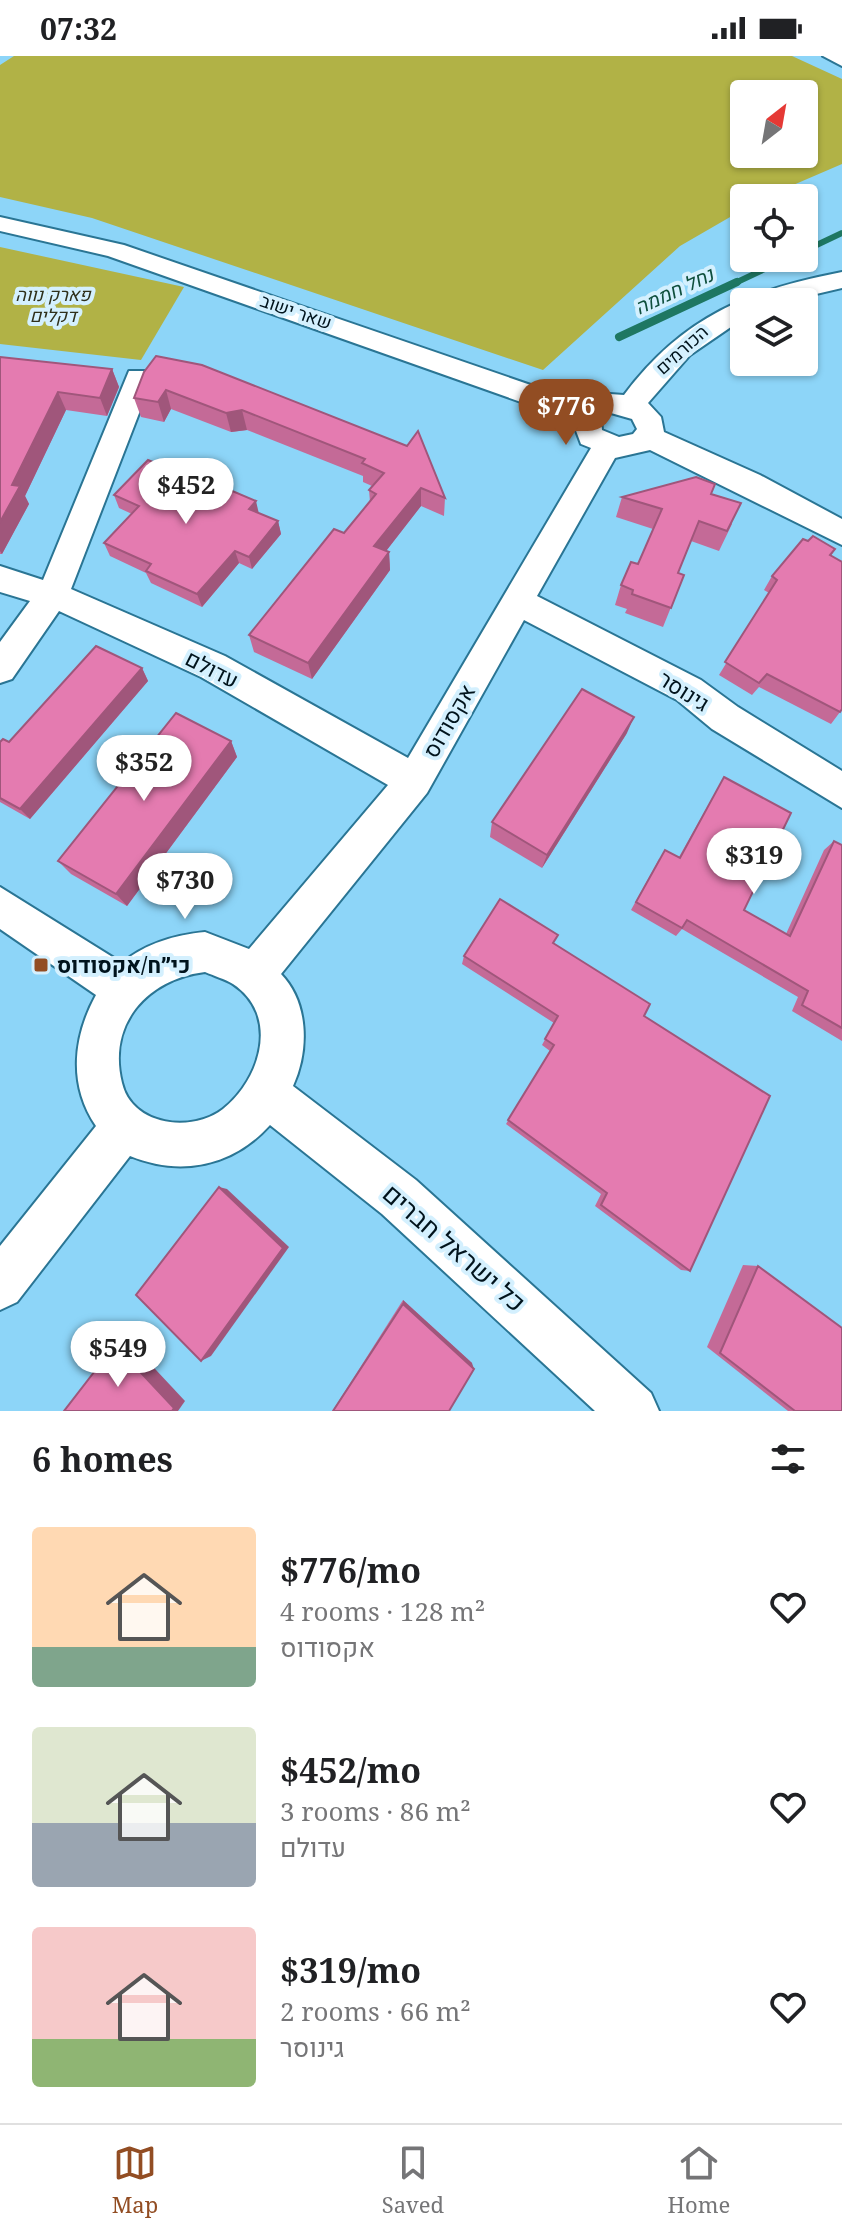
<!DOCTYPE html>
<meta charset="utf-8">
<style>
body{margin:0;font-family:"Noto Serif",Heebo,serif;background:#f2f2f2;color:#202124;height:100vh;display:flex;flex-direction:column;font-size:30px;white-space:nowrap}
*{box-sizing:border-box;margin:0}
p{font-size:26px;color:#757577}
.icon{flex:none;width:44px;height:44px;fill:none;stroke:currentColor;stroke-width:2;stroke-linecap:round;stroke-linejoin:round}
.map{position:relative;height:1355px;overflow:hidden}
.panel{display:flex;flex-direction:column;background:#fff;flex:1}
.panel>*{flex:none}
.needle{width:52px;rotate:31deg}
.controls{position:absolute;left:730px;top:24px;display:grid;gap:16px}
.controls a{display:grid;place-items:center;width:88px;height:88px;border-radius:8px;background:#fff;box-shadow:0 2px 6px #0004;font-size:40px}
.price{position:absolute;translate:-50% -68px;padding:0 18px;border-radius:28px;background:#fff;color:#222;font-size:26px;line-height:52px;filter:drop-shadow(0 2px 4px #0008)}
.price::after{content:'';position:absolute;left:50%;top:48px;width:24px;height:18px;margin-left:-12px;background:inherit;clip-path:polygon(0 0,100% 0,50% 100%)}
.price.current{background:#924d23;color:#fff}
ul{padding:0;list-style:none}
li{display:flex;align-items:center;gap:24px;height:200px;padding:0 32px}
li span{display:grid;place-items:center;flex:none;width:224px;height:160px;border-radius:8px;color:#555}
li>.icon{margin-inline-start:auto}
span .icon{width:96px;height:96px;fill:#fffc;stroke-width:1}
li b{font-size:34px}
h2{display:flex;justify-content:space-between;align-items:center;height:96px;padding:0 32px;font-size:34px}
.status{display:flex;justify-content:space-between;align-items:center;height:56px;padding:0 40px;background:#fff;direction:ltr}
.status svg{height:22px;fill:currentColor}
.menu{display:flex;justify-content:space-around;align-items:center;height:112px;border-top:2px solid #e0e0e0;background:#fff;font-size:22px;color:#757577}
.menu a{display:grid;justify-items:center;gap:4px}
.menu .current{color:#924d23}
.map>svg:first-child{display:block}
.green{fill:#b1b246;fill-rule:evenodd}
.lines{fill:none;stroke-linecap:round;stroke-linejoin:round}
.stream-far1{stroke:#1e7762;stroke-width:6}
.stream{stroke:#1e7762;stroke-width:8}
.minor-casing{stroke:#2a7594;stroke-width:4}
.minor{fill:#fff;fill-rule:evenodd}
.wall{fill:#c46a97}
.shaded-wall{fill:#a0567b}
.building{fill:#e47bb0;stroke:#a0567b;stroke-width:2}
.poi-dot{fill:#924d23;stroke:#d4f0fe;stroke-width:3}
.labels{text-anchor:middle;stroke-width:8;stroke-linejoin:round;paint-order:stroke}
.far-park-label{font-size:18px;font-style:italic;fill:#2f301b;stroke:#d4f0fe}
.far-street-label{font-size:18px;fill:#00131c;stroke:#d4f0fe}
.far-water-label{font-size:20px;font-style:italic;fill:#0f4f3d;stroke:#d4f0fe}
.street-label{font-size:22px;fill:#00131c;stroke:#d4f0fe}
.poi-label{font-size:22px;font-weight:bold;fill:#00131c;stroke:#d4f0fe;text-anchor:start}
.near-street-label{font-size:26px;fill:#00131c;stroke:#d4f0fe}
</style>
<div class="status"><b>07:32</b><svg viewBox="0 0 49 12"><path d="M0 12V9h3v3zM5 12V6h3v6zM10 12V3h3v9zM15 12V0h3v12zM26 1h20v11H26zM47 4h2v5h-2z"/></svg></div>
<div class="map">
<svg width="842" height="1355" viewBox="0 0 842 1355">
<rect width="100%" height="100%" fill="#8dd5f8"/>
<g class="green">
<path d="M14,0H792L842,23V108L763,142H744V153L680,190L543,314L92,162L0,141V9ZM744,38H804V98H744Z"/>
<polygon points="0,191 184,231 141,304 0,288"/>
</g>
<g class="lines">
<g class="stream-far1">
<polyline points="804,195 842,177"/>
<polyline points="733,228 788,202"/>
</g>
<polyline class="stream" points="619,281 737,226"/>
<g class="minor-casing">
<g id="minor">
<polygon points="823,0 842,0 842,10"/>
<path d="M0,161L124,189L583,347L610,338L624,339C683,260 749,234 842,216V232L782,246H744V262L690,299L648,347L661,361L664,376L760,419L842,463V489L650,394L615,402L537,540L701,624L738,651L842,715V752L712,673L677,644L524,564L427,737L281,918C309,947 309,995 293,1030L416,1124L651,1337L659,1355H595L382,1158L270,1069C233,1110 181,1121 130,1100L17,1246L0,1254V1190L96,1070C68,1029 73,981 96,939L0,873V831L122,907C146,887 175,879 205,876L249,893L388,729L201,621L59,555L12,623L0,627V586L30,545L0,536V510L43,524L129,315H149L153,321L71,533L225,600L408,702L591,392L581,388L572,364L108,200L0,175ZM611,357L632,363L637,373L633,378L619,381L602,374L601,363ZM205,916C214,920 225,923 233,928C280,959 261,1023 223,1053C192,1077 132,1070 122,1027C107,967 148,923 205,916Z"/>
</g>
</g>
<use href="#minor" class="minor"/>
</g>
<g class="wall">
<polygon points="156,300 445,442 444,460 421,450 386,495 389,496 390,514 312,623 254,596 249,579 344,477 370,446 369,434 372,430 363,426 363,420 247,374 231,376 171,353 164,366 141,361 134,342"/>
<polygon points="0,301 112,313 119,331 107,360 66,354 25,440 29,448 2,498 0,498"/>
<polygon points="711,438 732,468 719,495 691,485 678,517 684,519 663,571 625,557 627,553 615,549 621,529 638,508 653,473 616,461 622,441"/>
<polygon points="114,439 259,457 278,465 281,478 252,513 239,507 202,551 151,527 146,517 110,500 104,487 132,458 119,452"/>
<polygon points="808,485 835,493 831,500 840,656 831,668 759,631 752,639 719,619 769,537 764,534 772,520"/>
<polygon points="142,612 148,625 30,763 0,746 0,686 9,686"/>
<polygon points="627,677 542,812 490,781 492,766"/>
<polygon points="231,685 237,701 127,850 71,818 58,805"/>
<polygon points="724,721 744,854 786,878 824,794 834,785 842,789 842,985 792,955 798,941 682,873 676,880 631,854 659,803 679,801"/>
<polygon points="554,887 644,960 690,1215 681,1214 595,1150 601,1138 506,1068 550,995 542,989 554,967 462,908 464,900"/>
<polygon points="743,1209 758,1210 842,1355 788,1355 707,1291"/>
<polygon points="403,1244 472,1307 333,1355 335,1351"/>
</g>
<g class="shaded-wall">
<polygon points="112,313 119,331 107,360 100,342"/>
<polygon points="166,334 171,353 164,366 158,346"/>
<polygon points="58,336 66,354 25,440 29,448 2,498 0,495 0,466 12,429"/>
<polygon points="242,354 247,374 231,376 226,357"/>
<polygon points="421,432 421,450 376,508 374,490"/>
<polygon points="256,445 259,458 249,453"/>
<polygon points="278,465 281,478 252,513 249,501"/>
<polygon points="235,495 239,507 202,551 197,538"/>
<polygon points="389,496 390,514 312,623 308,607"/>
<polygon points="142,612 148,625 30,763 20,753"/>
<polygon points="634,661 627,677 542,812 547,799"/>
<polygon points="231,685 237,701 127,850 116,838"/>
<polygon points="219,1131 227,1133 289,1191 211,1300 201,1305"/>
<polygon points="403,1244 472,1307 474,1313 403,1248"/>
<polygon points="128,1284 185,1345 178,1355 172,1355 115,1289"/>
</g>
<g class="building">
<polygon points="156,300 202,309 407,390 418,375 445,442 421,432 374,490 389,496 308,607 249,579 334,473 344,477 376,438 369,434 384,417 362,407 365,403 242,354 226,357 166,334 158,346 134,342 144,316"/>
<polygon points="0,301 112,313 100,342 58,336 12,429 20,430 0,466"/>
<polygon points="148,404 228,437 230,434 256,445 249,453 278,465 249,501 235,495 197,538 146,515 151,508 104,487 139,450 114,439"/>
<polygon points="696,421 715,428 711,438 741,447 727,475 699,465 678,517 684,519 671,552 632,538 633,534 621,529 631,506 638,508 662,453 622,441"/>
<polygon points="813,480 835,493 830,499 842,506 842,653 840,656 767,618 759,627 725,606 777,524 772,520 803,483 808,485"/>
<polygon points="96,590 142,612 20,753 0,742 0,686 3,683 9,686"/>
<polygon points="582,633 634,661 547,799 492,766"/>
<polygon points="176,657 231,685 116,838 58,805"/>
<polygon points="724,721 791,757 744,854 790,880 834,785 842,789 842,972 802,949 808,935 687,864 682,872 636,846 665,794 680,802"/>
<polygon points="500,843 558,879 553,887 650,948 644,960 770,1040 690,1215 601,1149 607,1137 508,1064 554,989 545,983 558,960 464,900"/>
<polygon points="219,1131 283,1192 201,1305 136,1239"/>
<polygon points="758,1210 842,1272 842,1355 795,1355 720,1297"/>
<polygon points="403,1248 474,1313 449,1355 333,1355"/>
<polygon points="115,1289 174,1352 172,1355 64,1355"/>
</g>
<rect class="poi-dot" x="33" y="901" width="16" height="16" rx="4"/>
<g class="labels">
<g class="far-park-label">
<text x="53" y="245">פארק נווה<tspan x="53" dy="21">דקלים</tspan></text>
</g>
<g class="far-street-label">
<text transform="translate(296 256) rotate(19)" y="6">שאר ישוב</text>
<text transform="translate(682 294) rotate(-42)" y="6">הכורמים</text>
</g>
<g class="far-water-label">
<text transform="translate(674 235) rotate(-25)" y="7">נחל חממה</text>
</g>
<g class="street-label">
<text transform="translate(212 613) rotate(27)" y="8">עדולם</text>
<text transform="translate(684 635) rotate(32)" y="8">גינוסר</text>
<text transform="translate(449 665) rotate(-60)" y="8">אקסודוס</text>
</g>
<g class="poi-label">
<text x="57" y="917">כי״ח/אקסודוס</text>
</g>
<g class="near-street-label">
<text transform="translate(454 1192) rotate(41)" y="9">כל ישראל חברים</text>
</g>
</g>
</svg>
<div class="controls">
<a><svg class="needle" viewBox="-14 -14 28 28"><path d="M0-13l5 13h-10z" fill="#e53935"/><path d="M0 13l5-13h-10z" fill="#757577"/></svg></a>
<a><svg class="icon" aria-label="locate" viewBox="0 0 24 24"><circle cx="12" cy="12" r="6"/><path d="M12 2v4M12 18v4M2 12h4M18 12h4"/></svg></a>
<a><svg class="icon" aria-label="layers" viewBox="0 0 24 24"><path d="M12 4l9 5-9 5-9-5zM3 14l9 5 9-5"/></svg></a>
</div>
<b class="price current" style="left:566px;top:391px">$776</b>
<b class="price" style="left:186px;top:470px">$452</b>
<b class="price" style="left:144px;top:747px">$352</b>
<b class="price" style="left:754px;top:840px">$319</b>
<b class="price" style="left:185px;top:865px">$730</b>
<b class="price" style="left:118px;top:1333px">$549</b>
</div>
<section class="panel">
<h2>6 homes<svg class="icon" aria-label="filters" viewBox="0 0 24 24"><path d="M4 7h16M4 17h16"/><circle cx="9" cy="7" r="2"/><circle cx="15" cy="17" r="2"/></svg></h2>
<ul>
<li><span style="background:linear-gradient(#ffd9b3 75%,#7fa58c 0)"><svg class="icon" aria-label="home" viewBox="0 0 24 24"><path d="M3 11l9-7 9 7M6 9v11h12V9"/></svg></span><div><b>$776/mo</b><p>4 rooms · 128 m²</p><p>אקסודוס</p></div><svg class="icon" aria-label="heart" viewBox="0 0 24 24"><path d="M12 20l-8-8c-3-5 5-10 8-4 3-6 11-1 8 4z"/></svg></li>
<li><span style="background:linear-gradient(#dfe7d0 60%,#9aa5b1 0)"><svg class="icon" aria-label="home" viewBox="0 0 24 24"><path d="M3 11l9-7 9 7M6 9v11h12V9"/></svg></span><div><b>$452/mo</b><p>3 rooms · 86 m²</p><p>עדולם</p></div><svg class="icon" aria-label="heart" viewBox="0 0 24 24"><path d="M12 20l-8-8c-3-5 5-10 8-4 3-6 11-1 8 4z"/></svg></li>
<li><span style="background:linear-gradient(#f6c9c9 70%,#8fb573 0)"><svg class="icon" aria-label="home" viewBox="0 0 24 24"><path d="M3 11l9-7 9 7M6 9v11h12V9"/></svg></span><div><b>$319/mo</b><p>2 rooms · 66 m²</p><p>גינוסר</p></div><svg class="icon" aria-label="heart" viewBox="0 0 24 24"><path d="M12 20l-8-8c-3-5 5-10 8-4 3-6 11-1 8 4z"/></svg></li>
</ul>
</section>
<nav class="menu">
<a class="current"><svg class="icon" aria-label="map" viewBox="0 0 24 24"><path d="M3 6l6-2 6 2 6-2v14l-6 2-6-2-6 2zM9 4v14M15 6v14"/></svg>Map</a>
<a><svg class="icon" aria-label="saved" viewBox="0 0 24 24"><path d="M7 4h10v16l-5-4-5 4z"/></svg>Saved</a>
<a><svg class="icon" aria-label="home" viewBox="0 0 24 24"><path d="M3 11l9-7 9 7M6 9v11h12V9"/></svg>Home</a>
</nav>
